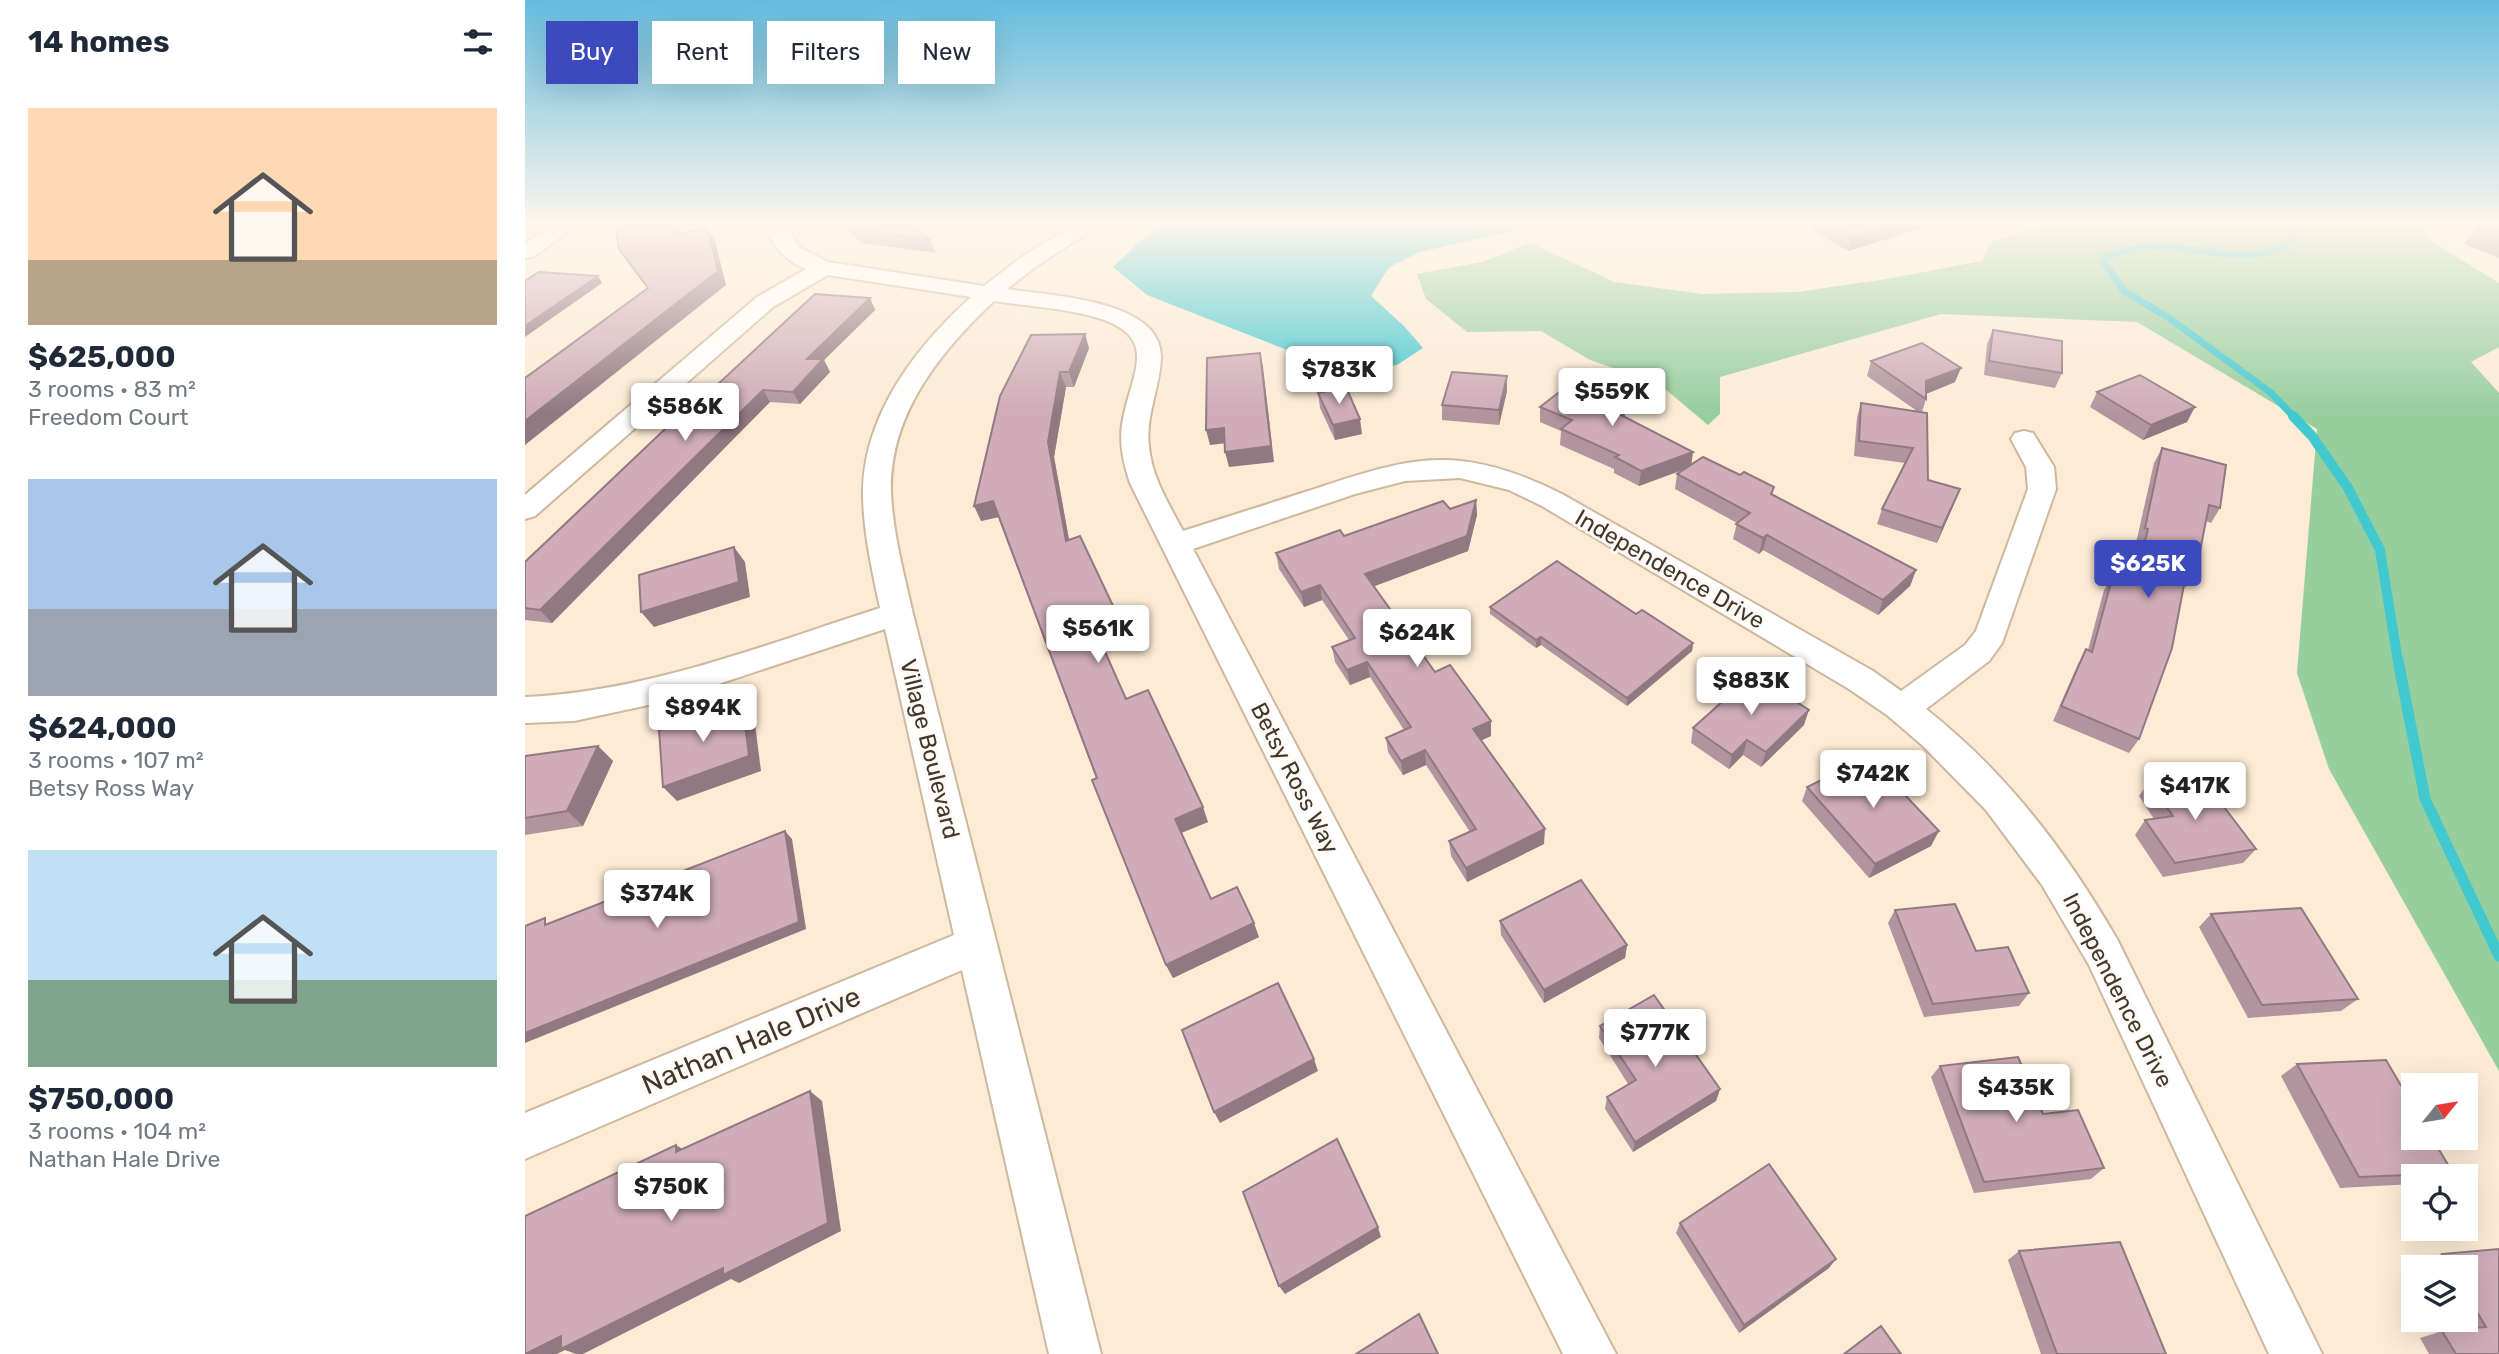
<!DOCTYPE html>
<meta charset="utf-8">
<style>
body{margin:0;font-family:Rubik,sans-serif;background:#f2f2f3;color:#1f2937;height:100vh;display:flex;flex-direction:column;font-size:26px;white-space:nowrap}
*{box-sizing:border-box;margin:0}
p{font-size:23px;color:#747a83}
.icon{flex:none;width:38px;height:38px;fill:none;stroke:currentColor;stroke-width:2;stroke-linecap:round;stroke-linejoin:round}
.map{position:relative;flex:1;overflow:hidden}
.side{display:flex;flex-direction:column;background:#fff;width:525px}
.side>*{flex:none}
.hud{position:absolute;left:21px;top:21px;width:665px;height:63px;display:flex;gap:14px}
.needle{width:46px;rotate:60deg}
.buttons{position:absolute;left:1876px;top:1073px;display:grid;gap:14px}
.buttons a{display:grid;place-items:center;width:77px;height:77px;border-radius:0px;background:#fff;box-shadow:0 7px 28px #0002;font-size:35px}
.price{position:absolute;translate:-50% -60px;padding:0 16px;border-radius:7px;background:#fff;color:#222;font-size:23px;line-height:46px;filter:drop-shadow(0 2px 4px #0008)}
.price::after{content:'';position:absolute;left:50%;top:42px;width:21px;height:16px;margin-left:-10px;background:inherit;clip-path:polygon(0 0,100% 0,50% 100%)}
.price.selected{background:#3c4abe;color:#fff}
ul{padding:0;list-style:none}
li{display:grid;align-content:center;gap:14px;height:371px;padding:0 28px}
li span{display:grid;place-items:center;height:217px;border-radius:0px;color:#555}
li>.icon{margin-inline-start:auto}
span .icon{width:126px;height:126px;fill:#fffc;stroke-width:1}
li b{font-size:30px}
h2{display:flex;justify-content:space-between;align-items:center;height:84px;padding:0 28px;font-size:30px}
.pill{padding:0 24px;border-radius:0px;background:#fff;box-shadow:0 7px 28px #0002;font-size:24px;line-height:63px}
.pill.selected{background:#3c4abe;color:#fff}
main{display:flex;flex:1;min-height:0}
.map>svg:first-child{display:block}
.green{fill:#97ce9e}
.water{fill:#42c8cf}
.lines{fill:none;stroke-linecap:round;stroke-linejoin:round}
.stream-far2{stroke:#42c8cf;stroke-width:7}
.stream-far1{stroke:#42c8cf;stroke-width:10}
.stream{stroke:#42c8cf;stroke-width:11}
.street-casing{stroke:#ceb99e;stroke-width:4}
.street{fill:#fff;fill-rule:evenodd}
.wall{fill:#b2949e}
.shaded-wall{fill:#917881}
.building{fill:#cfacb8;stroke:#917881;stroke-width:2}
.labels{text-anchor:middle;stroke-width:6;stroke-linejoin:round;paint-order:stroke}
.street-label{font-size:23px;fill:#40372c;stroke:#fffaf5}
.near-street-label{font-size:28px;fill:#40372c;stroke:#fffaf5}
</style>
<main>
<section class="side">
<h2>14 homes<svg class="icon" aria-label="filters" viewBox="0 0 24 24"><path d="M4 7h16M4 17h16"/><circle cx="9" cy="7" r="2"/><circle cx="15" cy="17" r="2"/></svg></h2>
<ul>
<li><span style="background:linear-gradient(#ffd9b3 70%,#b9a48a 0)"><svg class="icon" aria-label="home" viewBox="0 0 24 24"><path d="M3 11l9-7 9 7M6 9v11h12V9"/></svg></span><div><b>$625,000</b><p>3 rooms · 83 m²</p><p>Freedom Court</p></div></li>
<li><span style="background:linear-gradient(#a9c7e8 60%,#9aa5b1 0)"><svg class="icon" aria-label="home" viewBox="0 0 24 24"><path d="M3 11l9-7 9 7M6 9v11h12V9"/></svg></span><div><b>$624,000</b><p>3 rooms · 107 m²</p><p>Betsy Ross Way</p></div></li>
<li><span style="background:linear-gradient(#bfe0f5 60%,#7fa58c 0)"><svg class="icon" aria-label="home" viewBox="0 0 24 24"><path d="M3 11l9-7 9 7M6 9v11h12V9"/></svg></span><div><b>$750,000</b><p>3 rooms · 104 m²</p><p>Nathan Hale Drive</p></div></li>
</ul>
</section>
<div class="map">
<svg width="1974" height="1354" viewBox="0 0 1974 1354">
<rect width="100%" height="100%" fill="#fcebd5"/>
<polygon class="green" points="1520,223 1924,223 1896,235 1974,283 1974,347 1946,362 1974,393 1974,1071 1804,769 1772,673 1792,429 1612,322 1416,314 1195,377 1195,414 1183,425 1133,383 1065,360 1016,331 942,332 901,299 892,274 957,262 1006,243 1089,282 1177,294 1272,292 1362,279 1457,261 1465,243"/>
<polygon class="water" points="643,223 996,223 994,229 895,252 864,267 846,296 879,326 898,348 872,365 818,372 622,295 588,267 622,235"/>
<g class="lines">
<path class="stream-far2" d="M1763,223L1768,231V243C1756,247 1744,253 1732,254C1674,259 1636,231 1577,259L1599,291L1644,318L1745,392L1770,418"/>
<polyline class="stream-far1" points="1768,416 1787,436 1823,488 1855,550 1873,662"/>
<polyline class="stream" points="1873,660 1900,799 1974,956"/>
<g class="street-casing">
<g id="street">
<polygon points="30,223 55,223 8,257 0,258 0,243"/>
<path d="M239,223H260L275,248L303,262L459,286L494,259L551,223H577L509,268L482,289C523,296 638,299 636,358C635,388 620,416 624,447C627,478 644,504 658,531C699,518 740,505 780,492C830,476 883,455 936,461C972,465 1005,478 1037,494L1348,671L1376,691L1440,645L1451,631L1503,489L1501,467L1486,439L1490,433L1499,431L1508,433L1529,467L1531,489L1477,643L1464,661L1401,709C1481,772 1541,851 1592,939L1797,1354H1744L1564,965L1517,885L1461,810L1397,745L1362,715L1324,689L1017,506L984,490L935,478L880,481L830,494L668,549L1091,1354H1038L605,483C599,465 594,445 597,425C604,375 639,337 570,317C538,308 502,306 469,301C415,352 364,414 366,493C368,534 379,574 388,614L576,1354H524L437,970L0,1159V1113L429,935L360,629L142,701L49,721L0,723V697C122,692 239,645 355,608C347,570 338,531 338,492C339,414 391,347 446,297L303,275L248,307L10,516L0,519V495L232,297L281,269C259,260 247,245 239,223Z"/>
</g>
</g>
<use href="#street" class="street"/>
</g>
<g class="wall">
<polygon points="320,223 386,223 405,240 411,253 337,243 323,230"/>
<polygon points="1289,223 1413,223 1323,251 1287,230"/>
<polygon points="1974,223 1974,258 1939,244 1953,224"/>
<polygon points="345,298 350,310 299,360 305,372 275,404 245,402 27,623 0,620 0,562 164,411"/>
<polygon points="1468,330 1537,373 1530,388 1459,375 1462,344"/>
<polygon points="506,335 564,348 549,387 541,387 529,457 544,540 604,642 580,651 601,699 683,822 656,833 686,899 734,937 648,978 641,965 473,517 456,521"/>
<polygon points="1346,361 1430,382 1401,394 1401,399 1397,412 1403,480 1429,504 1412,543 1352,524 1357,509 1380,463 1329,456 1332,418 1336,403 1392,411 1342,376"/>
<polygon points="982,391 974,425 917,420 917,405"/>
<polygon points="1572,392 1662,422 1618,440 1565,407"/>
<polygon points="793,393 837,434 810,440 795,408"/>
<polygon points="1015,407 1100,417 1166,464 1215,475 1249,487 1247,495 1391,570 1385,586 1353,615 1238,550 1234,554 1208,539 1212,523 1150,489 1152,474 1158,469 1114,486 1089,473 1089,469 1035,445 1036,431 1015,422"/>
<polygon points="1637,448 1695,508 1686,523 1681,521 1671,572 1661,587 1659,586 1614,739 1604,753 1528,721 1553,664 1561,649 1563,650 1579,590 1588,575 1606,580 1615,544 1611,543 1629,463"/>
<polygon points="951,500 952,515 943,551 849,586 910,672 966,736 956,740 1019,844 942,882 926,856 924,841 945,832 901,765 878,775 863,752 861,738 879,730 845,677 825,685 810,662 807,647 824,640 797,600 779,607 754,569 751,553 925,509"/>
<polygon points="965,607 1111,614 1168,643 1167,651 1102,706 1016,645 1011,648 965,614"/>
<polygon points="1279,725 1236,767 1218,755 1204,769 1166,743 1168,728"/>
<polygon points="73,746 88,761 58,826 0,835 0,756"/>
<polygon points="1624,782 1731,849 1718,863 1638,877 1610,835 1620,820 1629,819 1614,796"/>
<polygon points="1282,787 1406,846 1344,878 1277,801"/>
<polygon points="1370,910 1451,951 1504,993 1494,1006 1399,1017 1363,923"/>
<polygon points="1686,914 1833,999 1816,1011 1723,1018 1674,927"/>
<polygon points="975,921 1102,945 1100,958 1019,1003 976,935"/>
<polygon points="1075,1026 1195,1089 1191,1101 1108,1152 1080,1109 1082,1097 1103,1084 1074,1038"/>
<polygon points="1772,1064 1928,1173 1922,1176 1888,1176 1888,1184 1815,1188 1756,1076"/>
<polygon points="1415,1066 1518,1114 1579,1168 1566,1179 1449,1193 1406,1077"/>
<polygon points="1155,1223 1304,1268 1214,1333 1151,1233"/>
<polygon points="1974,1249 1974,1354 1904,1354 1895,1338 1917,1331 1935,1329 1929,1320 1941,1320 1941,1267 1898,1267 1896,1263 1917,1254"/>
<polygon points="1494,1251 1641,1354 1516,1354 1483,1260"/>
</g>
<g class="shaded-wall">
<polygon points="149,223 153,223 160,248 152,234"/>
<polygon points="1372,223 1413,223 1323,251 1326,237"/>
<polygon points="182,228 190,241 201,285 0,445 0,421"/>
<polygon points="73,276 77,283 0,337 0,326"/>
<polygon points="345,298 350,310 299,360 305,372 275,404 268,392 282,359"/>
<polygon points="560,334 564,348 549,387 544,372"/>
<polygon points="735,353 738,367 749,462 704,467 700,452"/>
<polygon points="1436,368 1430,382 1396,396 1401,381"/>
<polygon points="535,372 541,387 529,457 547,556 541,541 523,442"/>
<polygon points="982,376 982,391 974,425 974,410"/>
<polygon points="238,390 245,402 27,623 15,610"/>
<polygon points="1101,406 1099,421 1092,413"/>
<polygon points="1670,407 1662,422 1618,440 1626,425"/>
<polygon points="835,419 837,434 810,440 808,425"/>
<polygon points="699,428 702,443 685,445 681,430"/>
<polygon points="1168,452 1166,467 1114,486 1116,471"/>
<polygon points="1435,489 1429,504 1412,543 1417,528"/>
<polygon points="951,500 952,515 943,551 842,589 840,574"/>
<polygon points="468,501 474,517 456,521 449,506"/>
<polygon points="1242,535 1238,550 1234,554 1238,538"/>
<polygon points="209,547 220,562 225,597 129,627 116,612"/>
<polygon points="1391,570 1385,586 1353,615 1358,600"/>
<polygon points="795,585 797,600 779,607 776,592"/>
<polygon points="598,627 604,642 579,651 573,636"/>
<polygon points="1016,637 1016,645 1011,648 1011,640"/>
<polygon points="1168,643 1167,651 1102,706 1102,698"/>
<polygon points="842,662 845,677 825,685 822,670"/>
<polygon points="217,701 229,716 236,771 152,801 138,787"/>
<polygon points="1284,710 1279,725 1236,767 1241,752"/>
<polygon points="966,721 966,736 949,744 948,729"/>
<polygon points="1222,740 1218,755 1204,769 1207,755"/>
<polygon points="73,746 88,761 58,826 42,811"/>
<polygon points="900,750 901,765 878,775 876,761"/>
<polygon points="678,807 683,822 656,833 650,819"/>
<polygon points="1020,829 1019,844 942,882 941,868"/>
<polygon points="260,831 267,839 281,929 0,1043 0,1033"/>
<polygon points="1414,831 1406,846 1344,878 1350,864"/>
<polygon points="729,923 734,937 648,978 641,965"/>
<polygon points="1102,945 1100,958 1019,1003 1019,990"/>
<polygon points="789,1059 793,1071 695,1123 689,1112"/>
<polygon points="1195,1089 1191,1101 1108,1152 1110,1142"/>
<polygon points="285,1091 297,1101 316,1231 214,1283 206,1279 58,1354 51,1354 40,1350 32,1354 0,1354"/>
<polygon points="151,1145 166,1154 151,1152"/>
<polygon points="853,1227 856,1237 760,1294 754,1286"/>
<polygon points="1311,1259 1304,1268 1214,1333 1219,1325"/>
</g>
<g class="building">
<polygon points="90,223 149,223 152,234 182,228 193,271 0,421 0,378 123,288 94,249"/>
<polygon points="325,223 386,223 405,240 331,229"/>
<polygon points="1303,223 1372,223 1326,237"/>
<polygon points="1974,223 1974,232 1953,224 1953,223"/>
<polygon points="14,272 73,276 0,326 0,281"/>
<polygon points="290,294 345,298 282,359 298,359 268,392 238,390 15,610 0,608 0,562 160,410 164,411"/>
<polygon points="1468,330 1537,341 1537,373 1464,361"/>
<polygon points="560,334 544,372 535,372 523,442 541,541 555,536 598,627 573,636 601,699 623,690 678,807 650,819 686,899 712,887 729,923 641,965 567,780 572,778 468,501 449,506 475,396 506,335"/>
<polygon points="1397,343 1436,368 1401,381 1401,399 1346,361"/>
<polygon points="735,353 746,446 700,452 699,428 681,430 682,358"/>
<polygon points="927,372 982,376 974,410 917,405"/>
<polygon points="1615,375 1670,407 1626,425 1572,392"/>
<polygon points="1046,383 1101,406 1092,413 1168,452 1116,471 1090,457 1094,455 1036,429 1047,420 1015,407"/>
<polygon points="821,387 835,419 808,425 793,393"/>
<polygon points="1336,403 1402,413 1403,480 1435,489 1417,528 1357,509 1388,448 1334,441"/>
<polygon points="1637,448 1701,465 1695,508 1684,505 1671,572 1662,569 1647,648 1614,739 1536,706 1561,649 1567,652 1588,575 1610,582 1623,529 1620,528"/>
<polygon points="1178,457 1215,475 1219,472 1249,487 1246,494 1391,570 1358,600 1242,535 1238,538 1211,524 1225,513 1152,474"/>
<polygon points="951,500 942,536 840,574 910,672 925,665 966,721 948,729 1020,829 941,868 924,841 951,829 900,750 876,761 861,738 886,727 842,662 822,670 807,647 830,638 795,585 776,592 751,553 815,530 819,536 918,501 925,509"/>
<polygon points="209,547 214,582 116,612 114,575"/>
<polygon points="1032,561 1111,614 1117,610 1168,643 1102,698 1016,637 1011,640 965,607"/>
<polygon points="1228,674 1284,710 1241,752 1222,740 1207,755 1168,728"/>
<polygon points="217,701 224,756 138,787 134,730"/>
<polygon points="73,746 42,811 0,818 0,756"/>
<polygon points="1344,757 1414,831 1350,864 1282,787"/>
<polygon points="1674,774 1731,849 1650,863 1620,820 1648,816 1624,782"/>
<polygon points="260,831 274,922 0,1033 0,926 20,918 20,925"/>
<polygon points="1056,880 1102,945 1019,990 975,921"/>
<polygon points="1430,904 1451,951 1483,947 1504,993 1408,1004 1370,910"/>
<polygon points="1776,908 1833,999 1737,1005 1686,914"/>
<polygon points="753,983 789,1059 689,1112 657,1030"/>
<polygon points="1129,995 1195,1089 1110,1142 1082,1097 1111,1080 1075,1026"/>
<polygon points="1493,1057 1518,1114 1553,1110 1579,1168 1459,1182 1415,1066"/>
<polygon points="1861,1060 1888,1106 1888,1138 1907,1138 1928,1173 1834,1177 1772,1064"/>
<polygon points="285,1091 303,1223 198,1275 198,1268 36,1349 36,1336 0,1354 0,1216 151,1145 151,1152"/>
<polygon points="812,1139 853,1227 754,1286 718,1192"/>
<polygon points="1244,1164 1311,1259 1219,1325 1155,1223"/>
<polygon points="1595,1242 1641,1354 1532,1354 1494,1251"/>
<polygon points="1974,1249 1974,1354 1931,1354 1917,1331 1961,1327 1941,1294 1941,1267 1925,1267 1917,1254"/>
<polygon points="894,1314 913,1354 831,1354"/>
<polygon points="1356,1326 1376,1354 1319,1354"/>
</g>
<linearGradient id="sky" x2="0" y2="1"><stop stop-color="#65bcde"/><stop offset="0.54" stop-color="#fef6ec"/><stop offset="1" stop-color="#fef6ec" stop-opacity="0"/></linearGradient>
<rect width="1974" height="413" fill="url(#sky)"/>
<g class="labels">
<g class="street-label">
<text transform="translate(1145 569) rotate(30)" y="8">Independence Drive</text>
<text transform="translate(405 749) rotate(76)" y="8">Village Boulevard</text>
<text transform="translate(770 778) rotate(63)" y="8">Betsy Ross Way</text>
<text transform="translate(1593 990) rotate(63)" y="8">Independence Drive</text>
</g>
<g class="near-street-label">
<text transform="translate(226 1040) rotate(-23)" y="10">Nathan Hale Drive</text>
</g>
</g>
</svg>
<div class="buttons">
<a><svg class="needle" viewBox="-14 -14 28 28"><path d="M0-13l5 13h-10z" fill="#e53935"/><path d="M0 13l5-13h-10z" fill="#747a83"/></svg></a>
<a><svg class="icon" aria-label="locate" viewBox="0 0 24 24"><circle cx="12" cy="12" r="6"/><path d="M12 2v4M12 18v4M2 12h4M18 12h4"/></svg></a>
<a><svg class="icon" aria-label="layers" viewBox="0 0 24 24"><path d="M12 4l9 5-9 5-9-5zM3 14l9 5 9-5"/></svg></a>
</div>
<b class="price" style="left:814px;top:406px">$783K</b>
<b class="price" style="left:1087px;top:428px">$559K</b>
<b class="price" style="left:160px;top:443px">$586K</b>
<b class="price selected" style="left:1623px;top:600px">$625K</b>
<b class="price" style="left:573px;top:665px">$561K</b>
<b class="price" style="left:892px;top:669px">$624K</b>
<b class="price" style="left:1226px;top:717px">$883K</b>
<b class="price" style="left:178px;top:744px">$894K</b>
<b class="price" style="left:1348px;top:810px">$742K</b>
<b class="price" style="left:1670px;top:822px">$417K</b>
<b class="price" style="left:132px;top:930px">$374K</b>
<b class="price" style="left:1130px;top:1069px">$777K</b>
<b class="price" style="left:1491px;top:1124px">$435K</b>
<b class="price" style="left:146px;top:1223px">$750K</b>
<div class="hud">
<a class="pill selected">Buy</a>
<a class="pill">Rent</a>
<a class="pill">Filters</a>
<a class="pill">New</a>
</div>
</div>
</main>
